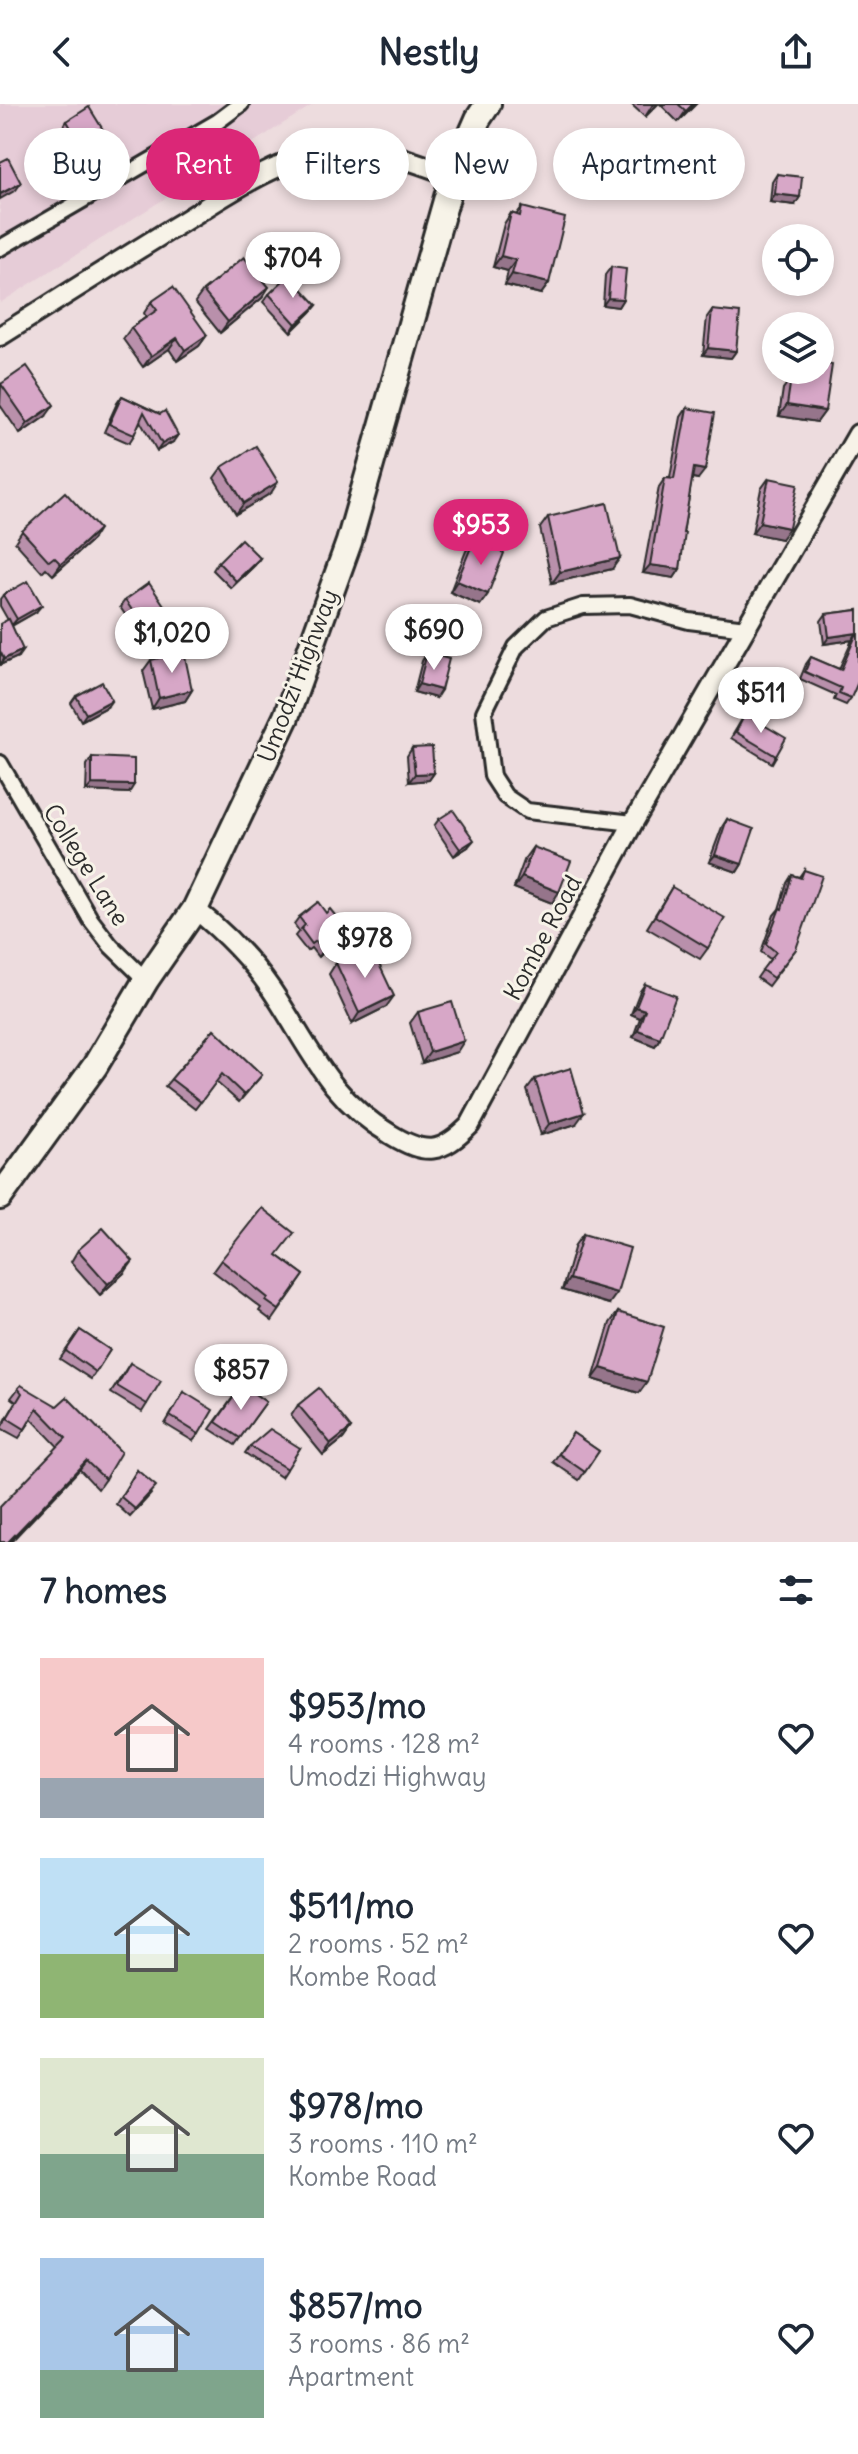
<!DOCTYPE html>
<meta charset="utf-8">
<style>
body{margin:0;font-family:Delius,sans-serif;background:#f6f6f7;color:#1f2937;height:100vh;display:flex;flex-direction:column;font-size:30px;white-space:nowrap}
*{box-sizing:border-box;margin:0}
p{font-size:26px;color:#747a83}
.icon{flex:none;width:44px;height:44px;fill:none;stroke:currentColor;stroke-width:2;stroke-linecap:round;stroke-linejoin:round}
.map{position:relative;height:1438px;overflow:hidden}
.details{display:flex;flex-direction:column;background:#fff;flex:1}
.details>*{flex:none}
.banner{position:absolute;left:24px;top:24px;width:810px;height:72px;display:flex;gap:16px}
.controls{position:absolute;left:762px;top:120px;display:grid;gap:16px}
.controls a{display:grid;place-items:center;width:72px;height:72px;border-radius:50%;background:#fff;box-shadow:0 4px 12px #0003;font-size:40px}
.price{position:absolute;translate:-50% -68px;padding:0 18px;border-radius:28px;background:#fff;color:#222;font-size:26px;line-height:52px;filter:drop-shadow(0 2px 4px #0008)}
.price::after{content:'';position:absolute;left:50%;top:48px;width:24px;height:18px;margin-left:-12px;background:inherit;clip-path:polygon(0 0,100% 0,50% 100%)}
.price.selected{background:#db2777;color:#fff}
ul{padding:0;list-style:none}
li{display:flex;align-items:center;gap:24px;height:200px;padding:0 40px}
li span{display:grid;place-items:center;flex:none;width:224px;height:160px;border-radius:0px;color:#555}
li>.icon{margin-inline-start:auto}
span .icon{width:96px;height:96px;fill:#fffc;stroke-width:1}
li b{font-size:34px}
h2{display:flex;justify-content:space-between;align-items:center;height:96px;padding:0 40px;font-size:34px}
.tag{padding:0 28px;border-radius:36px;background:#fff;box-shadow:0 4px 12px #0003;font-size:28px;line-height:72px}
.tag.selected{background:#db2777;color:#fff}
header{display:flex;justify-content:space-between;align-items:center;height:104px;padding:0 40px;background:#fff;font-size:36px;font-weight:800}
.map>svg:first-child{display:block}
.built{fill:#e6ccd7}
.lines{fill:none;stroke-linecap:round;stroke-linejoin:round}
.minor-casing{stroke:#2b2b2b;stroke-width:20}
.tertiary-casing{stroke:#2b2b2b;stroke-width:24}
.trunk-casing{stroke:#2b2b2b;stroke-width:30}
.minor{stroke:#f7f3e8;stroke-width:14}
.tertiary{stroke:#f7f3e8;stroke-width:18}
.trunk{stroke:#f7f3e8;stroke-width:24}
.wall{fill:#b990ab;stroke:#2b2b2b;stroke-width:2}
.shaded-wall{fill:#96758b;stroke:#2b2b2b;stroke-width:2}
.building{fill:#d7a7c7;stroke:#2b2b2b;stroke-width:2}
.labels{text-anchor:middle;stroke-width:6;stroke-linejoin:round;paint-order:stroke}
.street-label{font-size:24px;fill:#2b2b2b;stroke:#f7f3e8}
</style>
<header><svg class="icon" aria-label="back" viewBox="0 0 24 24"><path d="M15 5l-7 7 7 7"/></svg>Nestly<svg class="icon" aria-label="share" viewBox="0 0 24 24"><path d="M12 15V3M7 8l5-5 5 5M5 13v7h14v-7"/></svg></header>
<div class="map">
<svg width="858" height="1438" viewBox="0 0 858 1438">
<rect width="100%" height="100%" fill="#eddcde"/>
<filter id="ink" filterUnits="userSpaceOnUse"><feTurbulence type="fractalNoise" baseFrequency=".0125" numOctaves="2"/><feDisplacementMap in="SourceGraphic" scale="16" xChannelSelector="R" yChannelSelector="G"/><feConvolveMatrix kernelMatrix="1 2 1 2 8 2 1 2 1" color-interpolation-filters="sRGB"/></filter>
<g filter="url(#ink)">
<polygon class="built" points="0,0 314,0 0,199"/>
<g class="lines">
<g class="minor-casing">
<g id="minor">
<polyline points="0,144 217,18 241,0"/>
<polyline points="0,659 91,816 111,842 146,876"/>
<polyline points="633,719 527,707 505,692 492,672 484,608 516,543 546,514 583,502 630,501 689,517 746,524"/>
</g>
</g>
<g class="tertiary-casing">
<g id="tertiary">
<path d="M0,232C59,195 117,158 176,122C225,92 277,54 335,46C375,41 417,59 453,72"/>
<path d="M195,805C225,829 249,853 271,885C309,941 328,994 390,1030C426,1052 441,1050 470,1021L633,719L858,330"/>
</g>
</g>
<g class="trunk-casing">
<polyline id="trunk" points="0,1093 95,962 146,876 195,805 286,613 349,438 453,72 478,15 488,0"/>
</g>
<use href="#minor" class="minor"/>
<use href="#tertiary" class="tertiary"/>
<use href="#trunk" class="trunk"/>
</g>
<g class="wall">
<polygon points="631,0 658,0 645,13"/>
<polygon points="660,0 696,0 678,18"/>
<polygon points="67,17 105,29 100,37 77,50 62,24"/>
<polygon points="777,70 795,101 770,98 772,78"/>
<polygon points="522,103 549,179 541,190 505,181 508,167 493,163 504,120 511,109 516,111"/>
<polygon points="611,163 623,195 618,203 603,201 605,171"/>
<polygon points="203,187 262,194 220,229 195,198"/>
<polygon points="269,190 317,201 311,208 291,228 263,198"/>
<polygon points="151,198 207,231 199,242 177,257 169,245 143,263 123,235 131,224 146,213 144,209"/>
<polygon points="712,206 736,247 731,254 703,251 707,213"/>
<polygon points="797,266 820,266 825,307 817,318 779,312 783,285 791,274 795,275"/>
<polygon points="1,280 46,312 20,330 0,301"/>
<polygon points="122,292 160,310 173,338 157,347 140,317 134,331 129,339 104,328 117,299"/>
<polygon points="687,304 698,375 692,374 683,429 680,465 674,474 643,469 659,383 665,374 670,374 681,313"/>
<polygon points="222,363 271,389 236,410 214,374"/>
<polygon points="769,374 781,435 752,429 761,385"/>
<polygon points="548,413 612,465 552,479 540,424"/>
<polygon points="22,427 92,436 53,471 46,464 42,468 15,438"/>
<polygon points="474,436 488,490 480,501 450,488 466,447"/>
<polygon points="260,454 255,461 231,484 213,466 218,458"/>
<polygon points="3,491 36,508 12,522 18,553 0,561 0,520 8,516 0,502 0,495"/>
<polygon points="125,496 163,514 139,531 120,503"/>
<polygon points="858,506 851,594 846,601 834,596 836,591 800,575 806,560 811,553 839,565 852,536 824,540 821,517 826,510"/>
<polygon points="427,549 436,594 414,588 422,557"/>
<polygon points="151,556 192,586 185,597 152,605 143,567"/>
<polygon points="76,592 107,603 81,617 71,599"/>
<polygon points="745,610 776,652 772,659 731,634"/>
<polygon points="412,644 434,669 429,676 409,678 407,652"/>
<polygon points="92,653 129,689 86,687 87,661"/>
<polygon points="439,715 468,743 454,752 434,722"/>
<polygon points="727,715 742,760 737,768 709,758 722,723"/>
<polygon points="533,743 552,799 514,784 525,754"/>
<polygon points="804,766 796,845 768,882 757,874 770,855 761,848 774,811 779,805 787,779 792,771 799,773"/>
<polygon points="672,783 708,844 700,855 647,824"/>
<polygon points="299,813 336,821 343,830 337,837 318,853 311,844 307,847 295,832 299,827 294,820"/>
<polygon points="336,859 386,903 352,920 329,870"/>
<polygon points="645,880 660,934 655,942 633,933 640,914 631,910 640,887"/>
<polygon points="418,908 457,948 422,959 410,919"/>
<polygon points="214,925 262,971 239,998 216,978 195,1005 165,982"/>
<polygon points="535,975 576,1020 541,1031 527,986"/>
<polygon points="583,1130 609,1200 562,1186 575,1141"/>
<polygon points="78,1146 125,1168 100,1191 71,1158"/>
<polygon points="277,1151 304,1171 272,1217 259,1207 261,1204 213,1167 221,1156"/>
<polygon points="618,1208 647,1278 639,1289 593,1275 610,1219"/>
<polygon points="80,1226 110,1246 91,1275 60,1255"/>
<polygon points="130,1259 147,1300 142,1308 111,1289"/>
<polygon points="21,1281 105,1375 98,1385 32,1315 19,1334 1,1324 16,1298 11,1294"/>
<polygon points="242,1281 266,1298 235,1341 210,1325"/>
<polygon points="184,1288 199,1330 193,1337 165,1320"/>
<polygon points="298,1301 351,1324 343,1335 323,1351 291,1312"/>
<polygon points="573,1329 599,1347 579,1376 553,1358"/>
<polygon points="250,1342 300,1344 281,1373 245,1349"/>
<polygon points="137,1366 151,1390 130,1413 116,1400"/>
</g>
<g class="shaded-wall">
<polygon points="655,0 658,0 645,13 652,2"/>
<polygon points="693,0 696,0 678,18 686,7"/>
<polygon points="105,29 100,37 77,50 82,43"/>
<polygon points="21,79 16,86 0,95 0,90"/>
<polygon points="775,90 800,93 795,101 770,98"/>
<polygon points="501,152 516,156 508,167 493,163"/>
<polygon points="512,170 549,179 541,190 505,181"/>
<polygon points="269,183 262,194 220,229 228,218"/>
<polygon points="608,194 623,195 618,203 603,201"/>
<polygon points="317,201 311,208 291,228 296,220"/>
<polygon points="207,231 199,242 177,257 185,246"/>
<polygon points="177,234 169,245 143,263 151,252"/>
<polygon points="708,244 736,247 731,254 703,251"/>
<polygon points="54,301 46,312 20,330 28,319"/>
<polygon points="787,301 825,307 817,318 779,312"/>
<polygon points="178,331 173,338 157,347 162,340"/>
<polygon points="694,364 705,366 698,375 688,373"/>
<polygon points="278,378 271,389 236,410 244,399"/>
<polygon points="760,418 789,424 781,435 752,429"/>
<polygon points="99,425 92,436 53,471 61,460"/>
<polygon points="260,454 255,461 231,484 236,477"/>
<polygon points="620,454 612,465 552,479 560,468"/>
<polygon points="650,461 680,465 674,474 643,469"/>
<polygon points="457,477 488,490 480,501 450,488"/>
<polygon points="42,501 36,508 11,522 17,515"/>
<polygon points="168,507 163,514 139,531 144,523"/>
<polygon points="857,529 852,536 824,540 829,533"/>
<polygon points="23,546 18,553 0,561 4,555"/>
<polygon points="419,580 441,586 436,594 414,588"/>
<polygon points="192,586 185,597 152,605 159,594"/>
<polygon points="112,596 107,603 81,617 86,610"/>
<polygon points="434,669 429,676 409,678 415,670"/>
<polygon points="92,680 134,681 129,689 86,687"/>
<polygon points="474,736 468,743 454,752 460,745"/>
<polygon points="715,751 742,760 737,768 709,758"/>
<polygon points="522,773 559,788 552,799 514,784"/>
<polygon points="343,830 337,837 318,853 323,845"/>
<polygon points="394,892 386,903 352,920 359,909"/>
<polygon points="636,903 645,906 640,914 631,910"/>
<polygon points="638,926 660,934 655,942 633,933"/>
<polygon points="464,937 457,948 422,959 430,948"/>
<polygon points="584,1009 576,1020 541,1031 549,1020"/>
<polygon points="133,1157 125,1168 100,1191 108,1180"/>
<polygon points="569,1175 617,1189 609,1200 562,1186"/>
<polygon points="601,1264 647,1278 639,1289 593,1275"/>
<polygon points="351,1324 343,1335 323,1351 331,1340"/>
<polygon points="86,1357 79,1366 11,1438 8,1438"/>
</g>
<g class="building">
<polygon points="678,0 693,0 686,7"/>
<polygon points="89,3 105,29 82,43 67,17"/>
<polygon points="8,54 21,79 0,90 0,58"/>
<polygon points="777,70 802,73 800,93 775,90"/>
<polygon points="522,103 565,114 549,179 512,170 516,156 501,152 511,109 520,112"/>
<polygon points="244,153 269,183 228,218 203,187"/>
<polygon points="611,163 626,165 623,195 608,194"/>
<polygon points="289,171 317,201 296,220 269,190"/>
<polygon points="173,183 207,231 185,246 177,234 151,252 131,224 157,206 151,198"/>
<polygon points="712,206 740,209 736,247 708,244"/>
<polygon points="820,259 832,261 825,307 787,301 791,274 800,276 802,266 820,266"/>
<polygon points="27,262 54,301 28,319 1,280"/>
<polygon points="122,292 160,310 165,307 178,331 162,340 144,308 134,331 109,320"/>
<polygon points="687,304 715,309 705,366 694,364 683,429 685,429 680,465 650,461 665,374 674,375"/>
<polygon points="256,342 278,378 244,399 222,363"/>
<polygon points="769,374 798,380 789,424 760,418"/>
<polygon points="65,388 99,425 61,460 54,453 49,457 22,427"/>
<polygon points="607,399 620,454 560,468 548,413"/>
<polygon points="241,435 260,454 236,477 218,458"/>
<polygon points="474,436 504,449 488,490 457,477"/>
<polygon points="28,477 42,501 17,515 3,491"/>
<polygon points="149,479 168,507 144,523 125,496"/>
<polygon points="858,506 858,578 851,594 839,589 841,584 805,568 811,553 841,566 857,529 829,533 826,510"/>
<polygon points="9,515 23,546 4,555 0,547 0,520"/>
<polygon points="184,548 192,586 159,594 151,556"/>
<polygon points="427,549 449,555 441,586 419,580"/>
<polygon points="102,578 112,596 86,610 76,592"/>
<polygon points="745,610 786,634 776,652 736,628"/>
<polygon points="432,643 434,669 415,670 412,644"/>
<polygon points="92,653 134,655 134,681 92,680"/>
<polygon points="453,706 474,736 460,745 439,715"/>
<polygon points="727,715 754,725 742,760 715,751"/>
<polygon points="533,743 571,757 559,788 522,773"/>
<polygon points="804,766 822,772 796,845 773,874 762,866 776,848 766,840 780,804 782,805 792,771 801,774"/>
<polygon points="672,783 725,814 708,844 655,812"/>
<polygon points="318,798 326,809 330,805 339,816 335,820 343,830 323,845 316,837 312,840 301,825 305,821 299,813"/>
<polygon points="371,843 394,892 359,909 336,859"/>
<polygon points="645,880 676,892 660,934 638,926 645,906 636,903"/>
<polygon points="452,898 464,937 430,948 418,908"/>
<polygon points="214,925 262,971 244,991 222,970 201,998 171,975"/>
<polygon points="571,964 584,1009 549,1020 535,975"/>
<polygon points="262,1104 294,1129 277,1151 304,1171 279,1206 266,1197 268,1194 221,1156"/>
<polygon points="103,1124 133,1157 108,1180 78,1146"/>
<polygon points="583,1130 630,1144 617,1189 569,1175"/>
<polygon points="618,1208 664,1223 647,1278 601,1264"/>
<polygon points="80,1226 110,1246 96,1268 66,1247"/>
<polygon points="130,1259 161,1277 147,1300 117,1282"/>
<polygon points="21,1281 57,1302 67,1293 121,1348 105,1375 86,1357 8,1438 0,1438 0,1403 66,1334 37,1304 25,1325 7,1314 22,1289 18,1284"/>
<polygon points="242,1281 266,1298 240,1334 216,1318"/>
<polygon points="319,1284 351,1324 331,1340 298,1301"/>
<polygon points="184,1288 213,1306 199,1330 170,1312"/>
<polygon points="270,1325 300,1344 287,1365 250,1342"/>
<polygon points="573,1329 599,1347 585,1368 559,1350"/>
<polygon points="137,1366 156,1382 135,1405 121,1393"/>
</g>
</g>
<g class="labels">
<g class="street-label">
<text transform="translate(298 572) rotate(-69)" y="8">Umodzi Highway</text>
<text transform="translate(86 761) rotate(58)" y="8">College Lane</text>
<text transform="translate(543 834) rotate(-62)" y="8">Kombe Road</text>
</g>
</g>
</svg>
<div class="controls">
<a><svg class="icon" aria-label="locate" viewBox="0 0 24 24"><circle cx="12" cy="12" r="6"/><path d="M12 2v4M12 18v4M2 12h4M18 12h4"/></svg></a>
<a><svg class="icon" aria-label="layers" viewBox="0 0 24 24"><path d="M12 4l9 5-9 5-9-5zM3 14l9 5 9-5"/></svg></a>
</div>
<b class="price" style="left:293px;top:196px">$704</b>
<b class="price selected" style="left:481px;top:463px">$953</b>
<b class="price" style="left:434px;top:568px">$690</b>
<b class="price" style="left:172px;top:571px">$1,020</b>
<b class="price" style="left:761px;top:631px">$511</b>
<b class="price" style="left:365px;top:876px">$978</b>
<b class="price" style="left:241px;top:1308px">$857</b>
<div class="banner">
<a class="tag">Buy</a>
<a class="tag selected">Rent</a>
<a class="tag">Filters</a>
<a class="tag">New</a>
<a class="tag">Apartment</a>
</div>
</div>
<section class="details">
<h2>7 homes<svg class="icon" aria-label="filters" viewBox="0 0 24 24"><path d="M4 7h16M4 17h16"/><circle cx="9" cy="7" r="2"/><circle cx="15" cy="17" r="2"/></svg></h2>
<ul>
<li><span style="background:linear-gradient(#f6c9c9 75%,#9aa5b1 0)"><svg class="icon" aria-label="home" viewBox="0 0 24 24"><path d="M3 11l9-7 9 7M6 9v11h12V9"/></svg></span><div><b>$953/mo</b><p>4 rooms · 128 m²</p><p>Umodzi Highway</p></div><svg class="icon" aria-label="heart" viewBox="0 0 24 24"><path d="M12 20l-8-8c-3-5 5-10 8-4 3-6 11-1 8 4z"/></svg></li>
<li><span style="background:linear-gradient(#bfe0f5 60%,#8fb573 0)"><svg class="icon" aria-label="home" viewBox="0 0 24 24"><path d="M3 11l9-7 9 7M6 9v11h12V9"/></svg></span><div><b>$511/mo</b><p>2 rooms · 52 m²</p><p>Kombe Road</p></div><svg class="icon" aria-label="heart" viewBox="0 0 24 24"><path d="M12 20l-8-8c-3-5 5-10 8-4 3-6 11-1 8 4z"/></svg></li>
<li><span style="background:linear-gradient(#dfe7d0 60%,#7fa58c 0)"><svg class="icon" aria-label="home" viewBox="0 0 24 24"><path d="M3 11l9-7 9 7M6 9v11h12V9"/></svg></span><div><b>$978/mo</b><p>3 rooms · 110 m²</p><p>Kombe Road</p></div><svg class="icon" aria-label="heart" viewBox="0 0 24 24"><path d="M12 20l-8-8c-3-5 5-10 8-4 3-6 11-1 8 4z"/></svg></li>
<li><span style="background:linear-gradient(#a9c7e8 70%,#7fa58c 0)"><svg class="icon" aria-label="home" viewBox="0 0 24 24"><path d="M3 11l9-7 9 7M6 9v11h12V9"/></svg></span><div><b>$857/mo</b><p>3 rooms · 86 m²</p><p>Apartment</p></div><svg class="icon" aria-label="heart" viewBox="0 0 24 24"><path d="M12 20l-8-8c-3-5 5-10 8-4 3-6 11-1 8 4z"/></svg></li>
</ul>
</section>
